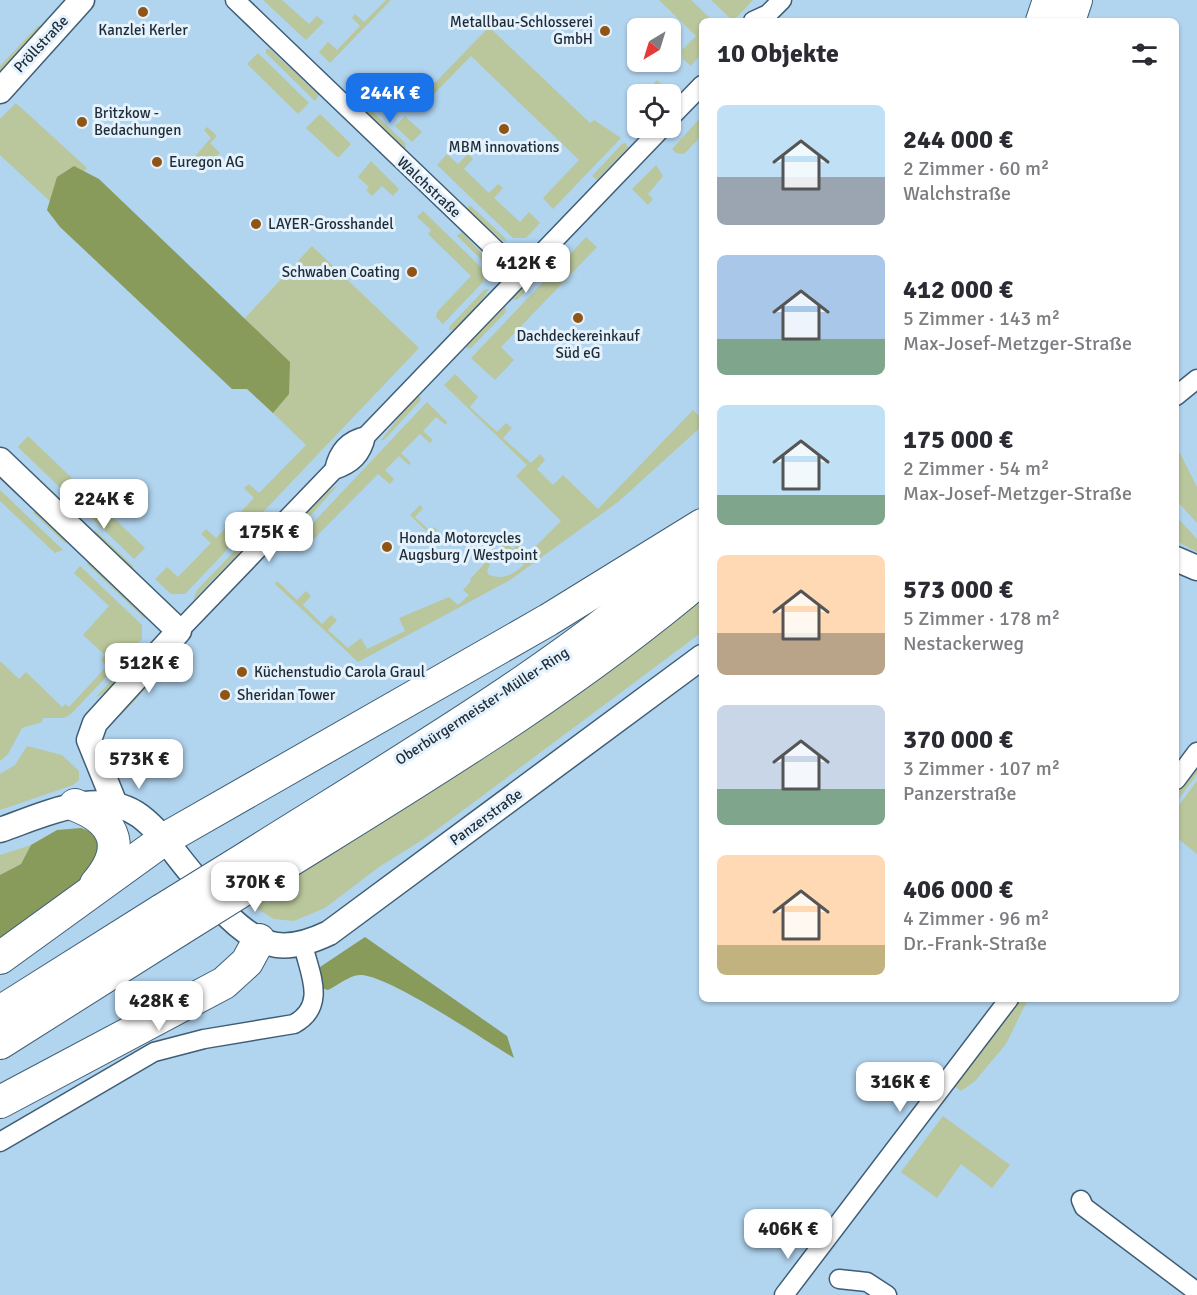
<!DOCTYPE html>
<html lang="de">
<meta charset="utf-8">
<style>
body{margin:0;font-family:Signika,sans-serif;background:#f7f7f7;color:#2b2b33;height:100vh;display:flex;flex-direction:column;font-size:22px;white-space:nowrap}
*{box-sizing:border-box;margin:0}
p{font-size:20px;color:#7c7c81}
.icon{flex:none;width:33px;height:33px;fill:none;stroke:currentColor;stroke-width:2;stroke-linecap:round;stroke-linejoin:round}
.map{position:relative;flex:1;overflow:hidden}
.panel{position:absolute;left:699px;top:18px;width:480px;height:984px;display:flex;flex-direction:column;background:#fff;border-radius:9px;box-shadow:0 2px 4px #0004}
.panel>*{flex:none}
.needle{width:39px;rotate:218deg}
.controls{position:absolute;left:627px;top:18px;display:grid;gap:12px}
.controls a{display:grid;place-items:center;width:54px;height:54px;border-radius:9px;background:#fff;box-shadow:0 2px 4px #0004;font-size:30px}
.price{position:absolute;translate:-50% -51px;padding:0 14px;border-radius:12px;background:#fff;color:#222;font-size:20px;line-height:39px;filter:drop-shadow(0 2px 3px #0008)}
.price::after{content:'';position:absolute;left:50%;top:36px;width:18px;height:14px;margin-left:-9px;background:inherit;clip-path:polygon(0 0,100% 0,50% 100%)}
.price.current{background:#1a73e8;color:#fff}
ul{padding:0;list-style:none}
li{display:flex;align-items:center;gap:18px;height:150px;padding:0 18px}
li span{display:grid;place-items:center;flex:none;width:168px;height:120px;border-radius:9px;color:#555}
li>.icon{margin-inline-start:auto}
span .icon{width:72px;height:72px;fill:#fffc;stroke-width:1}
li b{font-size:26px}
h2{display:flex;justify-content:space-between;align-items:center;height:72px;padding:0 18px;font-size:26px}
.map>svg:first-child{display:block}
.green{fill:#bac79c}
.forest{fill:#889b5a}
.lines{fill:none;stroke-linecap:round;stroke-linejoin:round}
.street-casing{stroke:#3f5e76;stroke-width:21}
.secondary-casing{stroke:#3f5e76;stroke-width:27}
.highway-casing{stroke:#3f5e76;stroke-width:34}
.street{stroke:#fff;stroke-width:18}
.secondary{stroke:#fff;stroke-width:24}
.highway{stroke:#fff;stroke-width:32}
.highway-bridge-casing{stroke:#3f5e76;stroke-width:34;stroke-linecap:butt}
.highway-bridge{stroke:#fff;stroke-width:32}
.poi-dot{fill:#905514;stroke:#e4f2fd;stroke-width:2}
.labels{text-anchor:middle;stroke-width:6;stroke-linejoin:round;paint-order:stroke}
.poi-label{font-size:15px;fill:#1f2c37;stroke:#e4f2fd;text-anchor:start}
.street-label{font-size:15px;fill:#1f2c37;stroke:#e4f2fd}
</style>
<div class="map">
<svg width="1197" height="1295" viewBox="0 0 1197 1295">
<rect width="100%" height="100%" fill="#b1d4ef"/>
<g class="green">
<polygon points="263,0 282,0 309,24 317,16 324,22 306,40"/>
<polygon points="386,0 391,0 330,63 319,52 328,42 337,50 360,26 352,18 355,14 364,22"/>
<polygon points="659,0 691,0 713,21 702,21 702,53 691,66 683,59 682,50 696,36"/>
<polygon points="711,0 753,0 733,21"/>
<polygon points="38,26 42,26 17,58 0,70 0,66"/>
<polygon points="489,27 590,123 594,120 621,138 553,209 543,198 579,160 471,56 432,96 427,91"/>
<polygon points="266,49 270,49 319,95 315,101 266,53"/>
<polygon points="258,53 309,103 298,114 247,64"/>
<polygon points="657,80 667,89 662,94 644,94"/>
<polygon points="16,103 87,168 53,204 0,155 0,119"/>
<polygon points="369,108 405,143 406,148 402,148 364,113"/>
<polygon points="320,114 351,144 339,157 337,157 306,128"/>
<polygon points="405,116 422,132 412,142 395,126"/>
<polygon points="702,116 702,135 684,154 676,153 672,149"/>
<polygon points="207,127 217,136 210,143 220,153 200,173 189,163 211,138 204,130"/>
<polygon points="622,144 626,143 628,148 597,180 592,176"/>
<polygon points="447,154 458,164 468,154 473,159 464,169 489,193 498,184 503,188 494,198 520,222 529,212 540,223 526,238 513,238 437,165"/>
<polygon points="371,161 399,189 393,196 382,186 372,196 366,190 369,187 358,177"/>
<polygon points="656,165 663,176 648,194 653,199 648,205 632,189"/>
<polygon points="470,205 505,238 506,243 465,210"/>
<polygon points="423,211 483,269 483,282 443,324 436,317 437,312 471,276 428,234 431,230 417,217"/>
<polygon points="462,232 489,261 483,261 457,236"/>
<polygon points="586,237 597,247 501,347 514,360 495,380 471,358"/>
<polygon points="312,246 419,348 185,594 171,594 155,579 167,567 178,577 211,543 201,534 206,529 216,538 254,498 244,488 249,484 259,493 306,445 272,412 245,318"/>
<polygon points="543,264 545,272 517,300 510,299"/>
<polygon points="489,289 480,303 455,330 449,330 450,326 484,290"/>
<polygon points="505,304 506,312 471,348 467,349 467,344"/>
<path d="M455,374L478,397L470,407L497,432L506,423L512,428L503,438L531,463L540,454L545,460L537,469L553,485L563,475L598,509L693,410L698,415L702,411V426L618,502L510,580L358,662L275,584L277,581L297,600L306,591L311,596L303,605L322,624L331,615L337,620L328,630L348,648L361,638L367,649L405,631L399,618L449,597L458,605L469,595L463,590L471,581L470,579L487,561L490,564L487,571L489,575C505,580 511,575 524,565L514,555L506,553L502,557L497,551L505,542L513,549L518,544L528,554L561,521L516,476L527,465L444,385Z"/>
<polygon points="415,397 421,397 420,401 384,440 381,440"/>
<polygon points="427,402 447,422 446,425 436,417 423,431 433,440 430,443 420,434 401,453 411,463 409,465 399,456 385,470 394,479 390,484 378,474 307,546 296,546 294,543"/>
<polygon points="28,436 145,548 134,559 18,447"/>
<polygon points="1176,445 1197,487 1197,523 1176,500"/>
<polygon points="338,485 292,536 288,536 287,531 321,496"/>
<polygon points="0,490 63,550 55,553 0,501"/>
<polygon points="420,505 423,508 415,517 430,531 434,527 437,530 432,536 410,515"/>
<polygon points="37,509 68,538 68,542 65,543 33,513"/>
<polygon points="1176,516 1197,539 1197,552 1176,541"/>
<polygon points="95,530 133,566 133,569 129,570 92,534"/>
<polygon points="253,532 257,536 193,600 197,590"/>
<polygon points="88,561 93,562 147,616 144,618 87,564"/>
<polygon points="80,566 142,625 142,639 71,714 64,718 43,718 42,722 22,728 8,754 0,761 0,661 19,679 26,672 62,707 66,704 69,707 107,666 101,660 105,655 83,635 109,606 74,573"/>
<path d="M702,597V632L427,837L379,867L325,908L294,921L274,919L249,904C403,806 561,713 702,597Z"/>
<path d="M145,645L148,646C136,665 117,690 96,697Z"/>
<polygon points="156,671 162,672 119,717 113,717"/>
<polygon points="27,746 62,755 79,771 79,780 73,785 0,810 0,774 15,765"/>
<polygon points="1197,768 1197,774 1176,803 1176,795"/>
<polygon points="1197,781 1197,854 1176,837 1176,809"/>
<polygon points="31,845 21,864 0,875 0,855"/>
<polygon points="1019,999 1028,999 1006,1044 975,1081 961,1091 953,1085"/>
<polygon points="943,1116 1010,1165 992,1188 961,1164 937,1198 901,1172"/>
</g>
<g class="forest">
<polygon points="74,166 99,179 290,362 289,394 273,413 247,389 232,389 60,227 47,210 57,177"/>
<polygon points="81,828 91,832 102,844 99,870 0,942 0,875 21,864 31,845 57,830"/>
<path d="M365,937L507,1036L514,1058C484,1040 390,976 361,975C351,974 337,986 328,990C317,988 318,978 317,969Z"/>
</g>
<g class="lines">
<g class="street-casing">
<g id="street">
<polyline points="235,0 521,274"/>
<polyline points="753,21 768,14 782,0"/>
<polyline points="670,118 702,85"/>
<polyline points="1176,396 1197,379"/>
<path d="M334,470C338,451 347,440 366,436"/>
<path d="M179,631L334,470C352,464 362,455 366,436L662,128"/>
<polyline points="1176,780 1197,752"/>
<path d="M0,1142L154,1052L204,1039L294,1024C327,1006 310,974 303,945"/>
<polyline points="1081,1200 1084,1207 1197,1292"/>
<polyline points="839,1279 867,1282 887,1295"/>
<polyline points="784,1295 1009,999"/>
</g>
</g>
<g class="secondary-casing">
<g id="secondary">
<polyline points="0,91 82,0"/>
<polyline points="0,460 179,631 95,723 89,740 115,804"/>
<polyline points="1176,559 1197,568"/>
<path d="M0,830C41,816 100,786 140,816C160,831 176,855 192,874"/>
<path d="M229,917C263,950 287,953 329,933L702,657"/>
</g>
</g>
<g class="highway-casing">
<g id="highway">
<polyline points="1042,21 1049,0"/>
<polyline points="1069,21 1076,0"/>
<path d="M75,805C119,822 125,850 96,884"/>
<path d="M251,855C405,758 565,666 701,544"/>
<path d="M267,875C416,782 568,692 702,578"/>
<polyline points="0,958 163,840 548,620 702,525"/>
<polyline points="0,1012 162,910"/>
<polyline points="0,1043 179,930"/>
<polyline points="0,1102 224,983 247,962 259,940"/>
</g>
</g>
<use href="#street" class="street"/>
<use href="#secondary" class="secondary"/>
<use href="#highway" class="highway"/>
<g class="highway-bridge-casing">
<g id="highway-bridge">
<polyline points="162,910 251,855"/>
<polyline points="179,930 267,875"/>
</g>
</g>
<use href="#highway-bridge" class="highway-bridge"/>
</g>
<g class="poi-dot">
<circle cx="143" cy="12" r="6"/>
<circle cx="605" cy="31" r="6"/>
<circle cx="82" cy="122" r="6"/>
<circle cx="504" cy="129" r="6"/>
<circle cx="157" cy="162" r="6"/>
<circle cx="256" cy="224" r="6"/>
<circle cx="412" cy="272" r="6"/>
<circle cx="578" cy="318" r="6"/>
<circle cx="387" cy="547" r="6"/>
<circle cx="242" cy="672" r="6"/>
<circle cx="225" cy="695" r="6"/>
</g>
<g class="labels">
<g class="poi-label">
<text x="593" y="27" text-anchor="end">Metallbau-Schlosserei<tspan x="593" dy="17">GmbH</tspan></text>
<text x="143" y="35" text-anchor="middle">Kanzlei Kerler</text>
<text x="94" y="118">Britzkow -<tspan x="94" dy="17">Bedachungen</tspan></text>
<text x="504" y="152" text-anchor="middle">MBM innovations</text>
<text x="169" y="167">Euregon AG</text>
<text x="268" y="229">LAYER-Grosshandel</text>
<text x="400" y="277" text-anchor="end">Schwaben Coating</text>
<text x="578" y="341" text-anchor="middle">Dachdeckereinkauf<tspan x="578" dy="17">Süd eG</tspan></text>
<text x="399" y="543">Honda Motorcycles<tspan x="399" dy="17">Augsburg / Westpoint</tspan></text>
<text x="254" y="677">Küchenstudio Carola Graul</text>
<text x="237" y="700">Sheridan Tower</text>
</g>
<g class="street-label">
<text transform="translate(41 44) rotate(-47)" y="5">Pröllstraße</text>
<text transform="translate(429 187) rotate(43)" y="5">Walchstraße</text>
<text transform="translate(482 706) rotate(-33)" y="5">Oberbürgermeister-Müller-Ring</text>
<text transform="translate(486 817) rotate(-36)" y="5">Panzerstraße</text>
</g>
</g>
</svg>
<div class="controls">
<a><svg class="needle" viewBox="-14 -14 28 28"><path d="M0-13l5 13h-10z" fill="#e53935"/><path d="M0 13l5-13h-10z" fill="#7c7c81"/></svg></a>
<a><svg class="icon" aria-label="locate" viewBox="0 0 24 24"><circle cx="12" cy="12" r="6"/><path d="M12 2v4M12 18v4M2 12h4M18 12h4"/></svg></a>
</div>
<b class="price current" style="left:390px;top:124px">244K €</b>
<b class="price" style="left:526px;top:294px">412K €</b>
<b class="price" style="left:104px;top:530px">224K €</b>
<b class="price" style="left:269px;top:563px">175K €</b>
<b class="price" style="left:149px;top:694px">512K €</b>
<b class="price" style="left:139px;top:790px">573K €</b>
<b class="price" style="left:255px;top:913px">370K €</b>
<b class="price" style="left:159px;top:1032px">428K €</b>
<b class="price" style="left:900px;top:1113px">316K €</b>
<b class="price" style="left:788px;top:1260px">406K €</b>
<section class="panel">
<h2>10 Objekte<svg class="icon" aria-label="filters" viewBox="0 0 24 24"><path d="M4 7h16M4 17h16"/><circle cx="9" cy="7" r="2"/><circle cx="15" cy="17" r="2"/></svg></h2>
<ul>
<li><span style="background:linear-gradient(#bfe0f5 60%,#9aa5b1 0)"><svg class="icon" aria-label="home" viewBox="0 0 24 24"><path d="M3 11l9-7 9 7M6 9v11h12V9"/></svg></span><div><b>244 000 €</b><p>2 Zimmer · 60 m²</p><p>Walchstraße</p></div></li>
<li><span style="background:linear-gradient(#a9c7e8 70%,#7fa58c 0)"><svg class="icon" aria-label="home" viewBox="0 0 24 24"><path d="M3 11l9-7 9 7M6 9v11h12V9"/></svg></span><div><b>412 000 €</b><p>5 Zimmer · 143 m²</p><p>Max-Josef-Metzger-Straße</p></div></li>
<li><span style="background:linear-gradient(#bfe0f5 75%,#7fa58c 0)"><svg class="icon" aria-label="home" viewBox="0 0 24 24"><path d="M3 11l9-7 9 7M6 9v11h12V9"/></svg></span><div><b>175 000 €</b><p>2 Zimmer · 54 m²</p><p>Max-Josef-Metzger-Straße</p></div></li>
<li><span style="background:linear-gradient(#ffd9b3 65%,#b9a48a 0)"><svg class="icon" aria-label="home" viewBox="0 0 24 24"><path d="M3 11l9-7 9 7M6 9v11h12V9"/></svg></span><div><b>573 000 €</b><p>5 Zimmer · 178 m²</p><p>Nestackerweg</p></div></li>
<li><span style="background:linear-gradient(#c9d6e8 70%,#7fa58c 0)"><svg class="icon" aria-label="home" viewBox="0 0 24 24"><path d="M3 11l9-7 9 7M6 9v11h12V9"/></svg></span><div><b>370 000 €</b><p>3 Zimmer · 107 m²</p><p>Panzerstraße</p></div></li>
<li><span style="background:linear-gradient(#ffd9b3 75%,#c2b280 0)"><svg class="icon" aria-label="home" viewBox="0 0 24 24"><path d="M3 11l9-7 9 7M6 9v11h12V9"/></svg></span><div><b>406 000 €</b><p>4 Zimmer · 96 m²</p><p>Dr.-Frank-Straße</p></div></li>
</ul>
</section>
</div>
